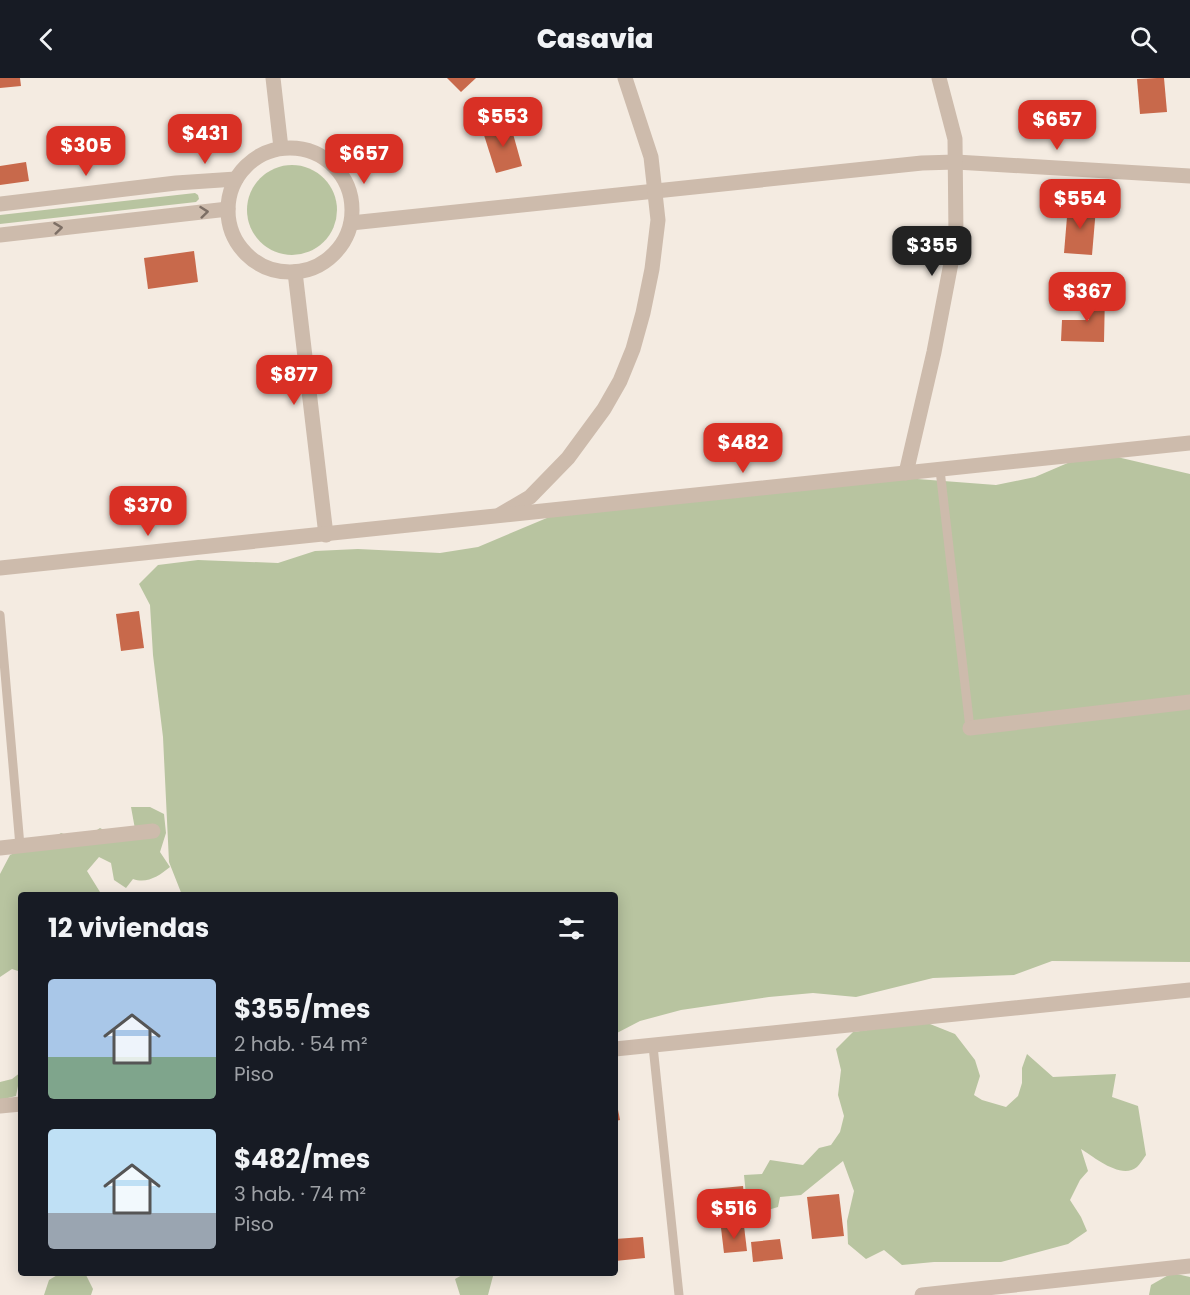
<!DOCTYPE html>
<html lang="es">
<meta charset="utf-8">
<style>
body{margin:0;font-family:Poppins,sans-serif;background:#242831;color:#f1f3f6;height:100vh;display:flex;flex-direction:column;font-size:22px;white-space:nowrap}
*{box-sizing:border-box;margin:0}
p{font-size:20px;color:#9ea1a6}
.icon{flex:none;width:33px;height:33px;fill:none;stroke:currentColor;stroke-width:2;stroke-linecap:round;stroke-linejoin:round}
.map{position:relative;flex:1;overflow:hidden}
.details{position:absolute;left:18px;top:814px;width:600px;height:384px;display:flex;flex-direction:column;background:#171b24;border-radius:6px;box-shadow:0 3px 15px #0003}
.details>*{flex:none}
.price{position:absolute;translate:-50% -51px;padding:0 14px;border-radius:12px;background:#d93025;color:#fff;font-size:20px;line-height:39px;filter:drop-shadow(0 2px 3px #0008)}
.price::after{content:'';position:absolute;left:50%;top:36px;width:18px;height:14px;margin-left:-9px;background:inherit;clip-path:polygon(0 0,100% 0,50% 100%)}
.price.active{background:#222;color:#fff}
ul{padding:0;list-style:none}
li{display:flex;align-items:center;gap:18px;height:150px;padding:0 30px}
li span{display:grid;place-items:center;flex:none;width:168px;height:120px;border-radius:6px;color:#555}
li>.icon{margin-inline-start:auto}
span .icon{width:72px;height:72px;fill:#fffc;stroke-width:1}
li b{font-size:26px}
h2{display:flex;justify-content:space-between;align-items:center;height:72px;padding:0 30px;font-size:26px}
header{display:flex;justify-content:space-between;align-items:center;height:78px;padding:0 30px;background:#171b24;font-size:27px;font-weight:800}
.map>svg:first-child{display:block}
.green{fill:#b8c4a0}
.building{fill:#c8694b}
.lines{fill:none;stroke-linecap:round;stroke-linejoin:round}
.service{stroke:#cdbbac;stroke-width:9}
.minor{stroke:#cdbbac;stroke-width:15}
.oneway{stroke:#7d6f65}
</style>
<header><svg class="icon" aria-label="back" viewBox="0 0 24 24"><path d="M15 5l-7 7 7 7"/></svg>Casavia<svg class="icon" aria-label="search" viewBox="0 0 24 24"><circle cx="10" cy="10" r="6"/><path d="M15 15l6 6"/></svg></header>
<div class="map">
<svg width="1190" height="1217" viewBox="0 0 1190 1217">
<rect width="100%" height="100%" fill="#f4ebe1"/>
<g class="green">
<circle cx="292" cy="132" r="45"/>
<polygon points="195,115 198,117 199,121 196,124 0,146 0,137"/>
<polygon points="1117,379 1190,396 1190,884 1052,883 1014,897 933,900 856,919 813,915 769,919 681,932 640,943 615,956 615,818 182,817 169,784 163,659 153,577 150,527 139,506 158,487 198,482 278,485 315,473 358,471 440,475 478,469 554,437 878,398 996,407 1035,399 1077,381"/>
<path d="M131,729H150L164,736L166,755L160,774L170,789C159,798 147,806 133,801L126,810L114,802L111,785L99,779L87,793L100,814L95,817L21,818V894L12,891L0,899V796L10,777L27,769L38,771L61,755L82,762L100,750L124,763L135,751Z"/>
<path d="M925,944L955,956L975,982L980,998L974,1017L982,1022L1006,1029L1018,1018L1022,1005V990L1027,976L1053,999L1116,996L1112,1019L1138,1028L1146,1077C1143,1081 1140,1086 1137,1089C1121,1102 1094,1079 1081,1071L1088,1093L1080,1102L1070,1122L1081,1139L1087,1153L1068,1166L1001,1184H934L902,1187L884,1172L866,1181L848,1166L847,1143L854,1113L843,1083L801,1117L780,1119L778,1129L761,1134L747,1127L744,1097L762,1096L770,1082L803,1087L819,1070L831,1067L840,1054L844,1038L838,1017L841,992L836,971L853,954Z"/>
<polygon points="21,994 21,1009 18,1008 16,1018 0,1022 0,1004 12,1001"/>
<polygon points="1172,1195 1190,1199 1190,1217 1149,1217 1151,1207"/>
<polygon points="59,1196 81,1196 86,1197 93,1211 91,1217 44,1217 49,1202"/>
<polygon points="464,1196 479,1196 482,1198 488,1196 493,1198 488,1217 460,1217 455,1201"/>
</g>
<g class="building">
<polygon points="0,0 20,0 21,8 0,10"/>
<polygon points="447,0 476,0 461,14"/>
<polygon points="1157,0 1164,0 1167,34 1140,36 1137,1"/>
<polygon points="510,45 522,88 496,95 483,54"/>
<polygon points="26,84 29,103 0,107 0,88"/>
<polygon points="1068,127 1096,130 1092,177 1064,175"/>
<polygon points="194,173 198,204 148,211 144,180"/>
<polygon points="1090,214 1105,215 1104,264 1061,263 1062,242 1089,242"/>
<polygon points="139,533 144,570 121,573 116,536"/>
<polygon points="615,1016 620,1042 615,1043"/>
<polygon points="743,1108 745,1128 714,1131 712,1111"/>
<polygon points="839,1116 844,1158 812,1161 807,1119"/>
<polygon points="744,1148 747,1173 724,1175 721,1150"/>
<polygon points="643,1159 645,1180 615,1183 615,1161"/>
<polygon points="780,1161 783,1181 753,1184 751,1164"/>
</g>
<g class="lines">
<g class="service">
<polyline points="940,392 970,650"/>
<polyline points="0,537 20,768"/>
<polyline points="653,968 679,1217"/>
</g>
<g class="minor">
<polyline points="273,0 281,70"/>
<circle cx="290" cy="132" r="62"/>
<polyline points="0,126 176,105 236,101"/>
<polyline points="351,145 922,85 956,84 1190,98"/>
<polyline points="0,157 228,131"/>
<polyline points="295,194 326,457"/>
<polyline points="906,395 934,274 956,159 955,61 939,0"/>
<polyline points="501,436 530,419 568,380 604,331 620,303 633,271 643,235 652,191 658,142 651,79 625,0"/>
<polyline points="0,490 1190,365"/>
<polyline points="970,650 1190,624"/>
<polyline points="0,770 153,753"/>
<polyline points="615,971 1190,912"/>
<polyline points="0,1028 21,1026"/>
<polyline points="922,1217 1190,1188"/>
</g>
</g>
<defs><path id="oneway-chevron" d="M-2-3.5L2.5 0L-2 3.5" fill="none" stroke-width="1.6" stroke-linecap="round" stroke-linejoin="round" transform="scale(1.5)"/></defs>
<g class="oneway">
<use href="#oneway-chevron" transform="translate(204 134) rotate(-6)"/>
<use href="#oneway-chevron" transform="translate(58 150) rotate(-7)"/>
</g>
</svg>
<b class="price" style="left:503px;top:70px">$553</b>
<b class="price" style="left:1057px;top:73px">$657</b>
<b class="price" style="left:205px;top:87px">$431</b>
<b class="price" style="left:86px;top:99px">$305</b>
<b class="price" style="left:364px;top:107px">$657</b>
<b class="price" style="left:1080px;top:152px">$554</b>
<b class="price active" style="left:932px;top:199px">$355</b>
<b class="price" style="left:1087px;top:245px">$367</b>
<b class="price" style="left:294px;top:328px">$877</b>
<b class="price" style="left:743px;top:396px">$482</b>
<b class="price" style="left:148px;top:459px">$370</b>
<b class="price" style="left:734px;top:1162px">$516</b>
<section class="details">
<h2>12 viviendas<svg class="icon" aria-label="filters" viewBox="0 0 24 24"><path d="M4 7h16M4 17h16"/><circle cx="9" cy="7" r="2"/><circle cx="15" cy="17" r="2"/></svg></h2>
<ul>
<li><span style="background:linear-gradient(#a9c7e8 65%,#7fa58c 0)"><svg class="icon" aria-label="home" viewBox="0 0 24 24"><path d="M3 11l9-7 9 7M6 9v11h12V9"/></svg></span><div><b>$355/mes</b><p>2 hab. · 54 m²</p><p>Piso</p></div></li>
<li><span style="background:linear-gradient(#bfe0f5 70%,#9aa5b1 0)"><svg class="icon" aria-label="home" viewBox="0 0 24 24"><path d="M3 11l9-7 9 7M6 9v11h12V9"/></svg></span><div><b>$482/mes</b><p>3 hab. · 74 m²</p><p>Piso</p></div></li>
</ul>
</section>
</div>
